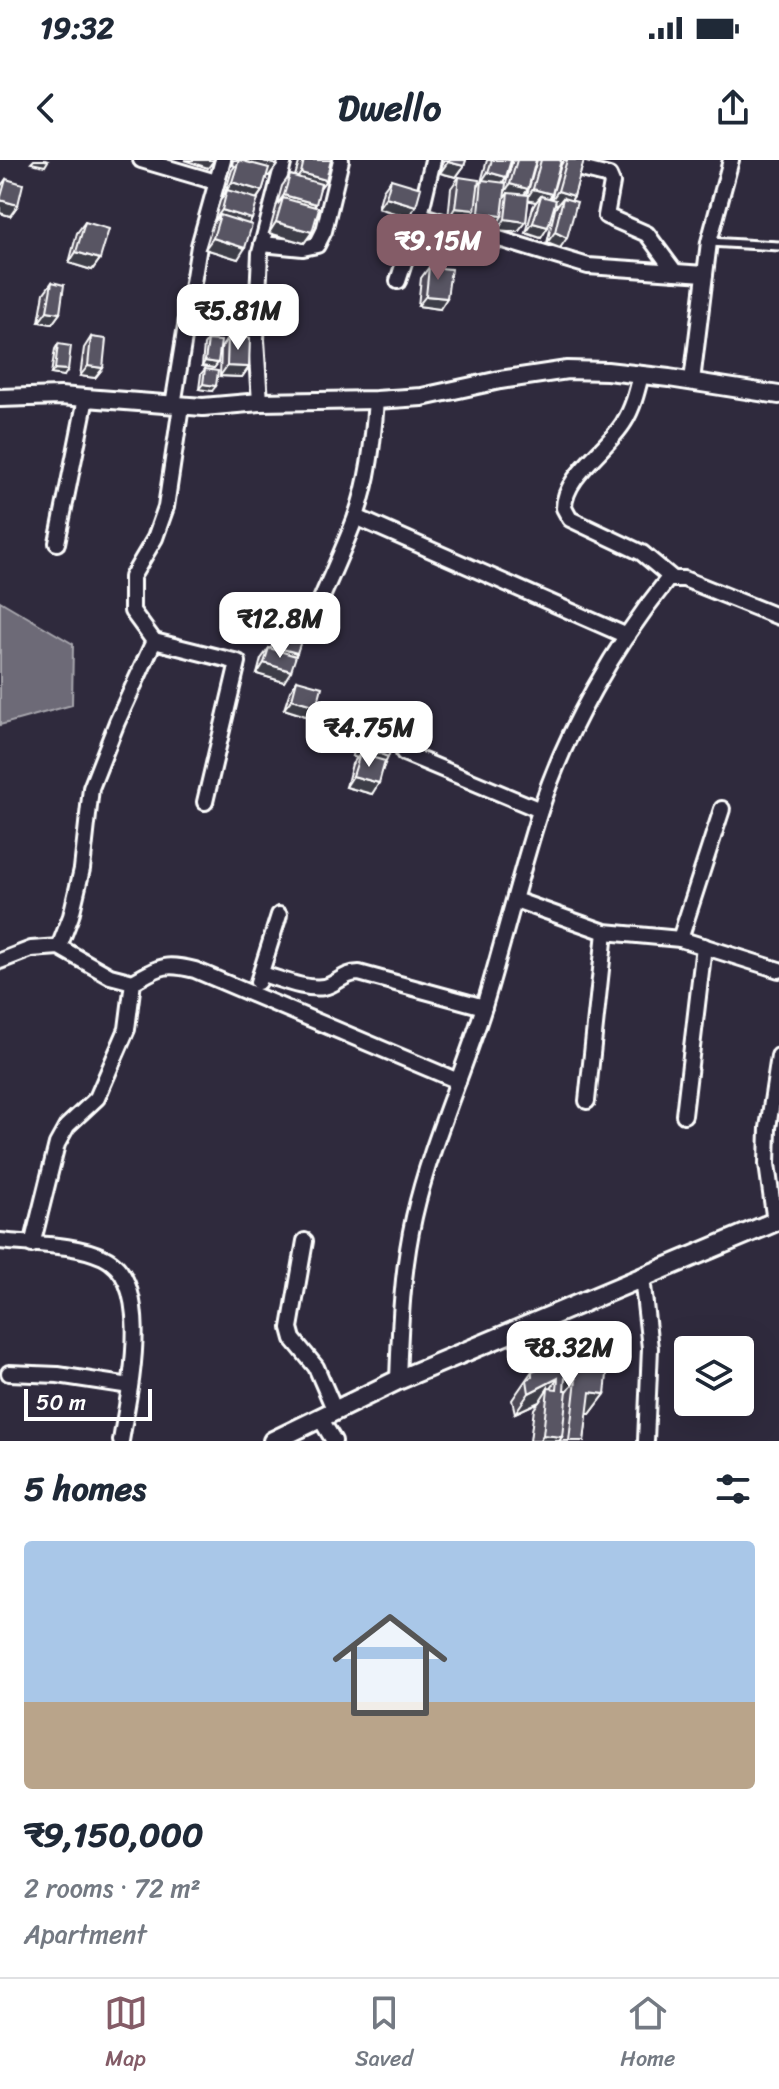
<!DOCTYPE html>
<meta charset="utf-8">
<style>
body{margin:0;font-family:Sriracha,sans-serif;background:#f6f6f7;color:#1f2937;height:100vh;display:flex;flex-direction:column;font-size:30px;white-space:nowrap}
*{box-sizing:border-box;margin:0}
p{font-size:26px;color:#747a83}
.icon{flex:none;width:44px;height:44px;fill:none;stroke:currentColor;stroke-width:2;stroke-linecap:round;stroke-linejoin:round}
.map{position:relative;height:1281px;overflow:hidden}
.side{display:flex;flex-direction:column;background:#fff;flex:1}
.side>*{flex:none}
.fabs{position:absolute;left:674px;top:1176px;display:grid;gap:16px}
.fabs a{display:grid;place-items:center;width:80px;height:80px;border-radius:8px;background:#fff;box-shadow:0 8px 32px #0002;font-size:40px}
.scale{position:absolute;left:24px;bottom:20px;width:128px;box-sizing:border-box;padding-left:8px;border:4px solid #fff;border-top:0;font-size:22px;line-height:28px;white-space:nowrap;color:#fff;-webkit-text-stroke:6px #2f2a3d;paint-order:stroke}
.price{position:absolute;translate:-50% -68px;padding:0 18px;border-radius:16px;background:#fff;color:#222;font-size:26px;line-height:52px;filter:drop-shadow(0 2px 4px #0008)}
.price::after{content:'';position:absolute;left:50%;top:48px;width:24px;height:18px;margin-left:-12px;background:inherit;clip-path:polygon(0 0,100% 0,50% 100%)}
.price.current{background:#845c67;color:#fff}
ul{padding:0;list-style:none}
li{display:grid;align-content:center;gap:16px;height:424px;padding:0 24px}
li+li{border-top:2px solid #e0e1e3}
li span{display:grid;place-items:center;height:248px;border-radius:8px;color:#555}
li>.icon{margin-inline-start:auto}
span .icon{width:144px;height:144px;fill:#fffc;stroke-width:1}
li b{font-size:34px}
h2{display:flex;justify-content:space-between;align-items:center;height:96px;padding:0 24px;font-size:34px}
.status{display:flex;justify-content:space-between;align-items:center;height:56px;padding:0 40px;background:#fff;direction:ltr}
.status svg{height:22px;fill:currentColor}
header{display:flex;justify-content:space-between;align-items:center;height:104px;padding:0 24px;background:#fff;font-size:36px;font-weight:700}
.dock{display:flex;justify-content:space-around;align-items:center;height:112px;border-top:2px solid #e0e1e3;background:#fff;font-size:22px;color:#747a83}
.dock a{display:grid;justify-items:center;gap:4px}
.dock .current{color:#845c67}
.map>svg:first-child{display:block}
.water{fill:#6d6a77;stroke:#a7a6ad;stroke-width:2}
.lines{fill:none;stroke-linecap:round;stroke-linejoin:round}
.service-casing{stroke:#fff;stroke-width:13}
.minor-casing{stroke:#fff;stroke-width:20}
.tertiary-casing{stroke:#fff;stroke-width:22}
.secondary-casing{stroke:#fff;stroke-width:24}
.service{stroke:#2f2a3d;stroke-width:7}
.minor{stroke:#2f2a3d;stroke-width:14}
.tertiary{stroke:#2f2a3d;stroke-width:16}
.secondary{stroke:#2f2a3d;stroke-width:18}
.wall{fill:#4d4956;stroke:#fff;stroke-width:2}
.shaded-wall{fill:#3e3c46;stroke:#fff;stroke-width:2}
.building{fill:#595564;stroke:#fff;stroke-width:2}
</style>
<div class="status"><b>19:32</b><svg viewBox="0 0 49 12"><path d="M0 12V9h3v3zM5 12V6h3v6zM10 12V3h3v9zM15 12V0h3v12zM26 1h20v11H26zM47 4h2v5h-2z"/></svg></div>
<header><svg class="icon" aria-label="back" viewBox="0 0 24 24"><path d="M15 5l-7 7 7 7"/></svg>Dwello<svg class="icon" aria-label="share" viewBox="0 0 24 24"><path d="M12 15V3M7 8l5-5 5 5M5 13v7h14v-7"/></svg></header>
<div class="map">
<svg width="779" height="1281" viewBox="0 0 779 1281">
<rect width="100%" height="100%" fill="#2f2a3d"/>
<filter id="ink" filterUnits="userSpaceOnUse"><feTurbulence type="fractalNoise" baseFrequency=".0125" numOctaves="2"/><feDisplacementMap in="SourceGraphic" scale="16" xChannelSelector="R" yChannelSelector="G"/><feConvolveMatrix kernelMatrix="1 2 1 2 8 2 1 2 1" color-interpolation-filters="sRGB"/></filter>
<g filter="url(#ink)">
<polygon class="water" points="0,441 73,484 72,545 0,565"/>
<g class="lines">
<g class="service-casing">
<polyline id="service" points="709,82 779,86"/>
</g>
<g class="minor-casing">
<g id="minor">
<polyline points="141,0 216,22"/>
<polyline points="545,0 609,16 612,23 606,56 647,74 675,112"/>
<polyline points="420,55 588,106 705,114"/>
<polyline points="262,84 303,88 317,85 324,71 341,0"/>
<polyline points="398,121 420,55 433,0"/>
<path d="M641,215C637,231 633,248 624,262C608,289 564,316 564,348L570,359L642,393L672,418"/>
<polyline points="692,221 709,82 731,0"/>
<polyline points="260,242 256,180 260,93 284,0"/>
<polyline points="173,245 199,86 223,0"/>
<polyline points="181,246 166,347 155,378 132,417 132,451 154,481 238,502 205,642"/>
<polyline points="356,357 627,476"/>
<polyline points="57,383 86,238"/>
<path d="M318,446C331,417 344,388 355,359C369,321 373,281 376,240"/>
<polyline points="404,593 540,650"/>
<polyline points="515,740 605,772 680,779 779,810"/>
<polyline points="680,779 722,649"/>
<polyline points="59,787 71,756 82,709 91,628 117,562 154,481"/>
<path d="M0,801L31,789L59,787L110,816L133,822C160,807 163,802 195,810L458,921"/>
<path d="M262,814C280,819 305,830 324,827C338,824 343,813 359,813L484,847"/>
<polyline points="258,822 279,755"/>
<polyline points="587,941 605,772"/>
<polyline points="684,955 704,786"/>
<polyline points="775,1062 767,1004 768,968 779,896"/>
<path d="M0,1081C33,1085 73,1083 103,1097C156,1121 128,1236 121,1281"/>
<polyline points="305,1081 290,1168 293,1179 316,1207 335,1251"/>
<polyline points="32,1085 57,984 67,966 97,938 127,869 133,822"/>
<polyline points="642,1117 650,1188 646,1281"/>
<polyline points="9,1213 58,1215 130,1226"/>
<path d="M398,1220C400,1165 402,1111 414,1057C430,986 461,919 483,850C503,784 519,717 540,651C566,570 615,485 668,419H684L779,457"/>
<polyline points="320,1258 334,1281"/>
</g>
</g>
<g class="tertiary-casing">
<polyline id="tertiary" points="0,238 60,236 203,247 260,242 376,240 422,237 500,220 567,210 607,211 669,218 779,235"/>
</g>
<g class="secondary-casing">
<polyline id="secondary" points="273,1281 398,1220 779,1060"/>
</g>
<use href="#service" class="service"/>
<use href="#minor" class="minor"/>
<use href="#tertiary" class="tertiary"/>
<use href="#secondary" class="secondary"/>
</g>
<g class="wall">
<polygon points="233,0 278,0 277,5 269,16 267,15 262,31 257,39 238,99 205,89 212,66 215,61 214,61 220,41 225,33 232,10 235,6 232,5"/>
<polygon points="301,0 331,0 326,20 320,28 314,46 312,72 304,83 269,73 282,26 290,15 295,16 299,3"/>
<polygon points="444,0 466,0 464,6 456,17 440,13"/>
<polygon points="487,0 511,0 506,17 503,22 506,23 513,0 536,0 528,29 524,34 527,35 537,0 561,0 552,34 549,38 551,39 561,5 564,0 584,0 574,36 571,40 560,88 547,83 555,49 558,44 555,44 541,78 526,73 533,47 536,42 528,40 526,62 518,72 498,70 499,61 495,67 471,64 472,55 468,61 448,59 451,28 459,17 478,27 481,22"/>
<polygon points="6,19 18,45 10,56 0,53 0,27"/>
<polygon points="391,19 416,46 408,57 378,48 383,30"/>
<polygon points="85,62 100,99 92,110 69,103 77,73"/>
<polygon points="429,107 440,149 418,146 421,118"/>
<polygon points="52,122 60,153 52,164 39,162 44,133"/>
<polygon points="91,177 103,208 95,218 80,216 84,188"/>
<polygon points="228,177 249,207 242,217 220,216 221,188"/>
<polygon points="208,180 218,203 214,208 202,206 204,185"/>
<polygon points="58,184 64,216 51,214 55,189"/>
<polygon points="205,209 212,231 199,229 201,214"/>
<polygon points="281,471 295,496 284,522 257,514 261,499 269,488 271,489 273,482"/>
<polygon points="297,520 317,546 309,557 284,549 290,531"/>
<polygon points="367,566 388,597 372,634 346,627 352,604 357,598 352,596 360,577"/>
<polygon points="563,1175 605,1234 590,1254 587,1254 584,1281 530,1281 534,1249 539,1242 515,1253 512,1240 532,1211 547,1205 548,1196"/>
</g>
<g class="shaded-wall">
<polygon points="34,0 45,0 48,1 45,6 31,3"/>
<polygon points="184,0 214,0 208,8"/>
<polygon points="239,0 260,0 277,5 269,16 237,6"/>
<polygon points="448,2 464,6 456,17 440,13"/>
<polygon points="488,12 506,17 499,28 482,21"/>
<polygon points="301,13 326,20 318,30 293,24"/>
<polygon points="232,22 262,31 254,42 227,30 225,33"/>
<polygon points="510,24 528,29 520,40 508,33 506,36 503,35"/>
<polygon points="533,29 552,34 544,44 541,36 536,42 526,40"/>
<polygon points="558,31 574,36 567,47 563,38 558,44 550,42"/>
<polygon points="284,35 316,44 308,55 283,38 276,46"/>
<polygon points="386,37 416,46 408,57 378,48"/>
<polygon points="0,40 18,45 10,56 0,53"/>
<polygon points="455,48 475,50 468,61 448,59"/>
<polygon points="222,50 252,59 245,70 220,55 215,61 214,61"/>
<polygon points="479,53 502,56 495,67 471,64"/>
<polygon points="505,59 526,62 518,72 498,70"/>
<polygon points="276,62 312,72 304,83 269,73"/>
<polygon points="533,63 548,67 541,78 526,73"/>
<polygon points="555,72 567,78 560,88 547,83"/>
<polygon points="213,78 245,88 238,99 205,89"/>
<polygon points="76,92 100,99 92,110 69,103"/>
<polygon points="426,136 447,138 440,149 418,146"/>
<polygon points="47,151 60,153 52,164 39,162"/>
<polygon points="205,201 218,203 214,208 202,206"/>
<polygon points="88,206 103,208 95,218 80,216"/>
<polygon points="227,206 249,207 242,217 220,216"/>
<polygon points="55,209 68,210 64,216 51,214"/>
<polygon points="203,224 216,226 212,231 199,229"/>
<polygon points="276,487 297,493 290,504 269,498"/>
<polygon points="264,503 291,511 284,522 257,514"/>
<polygon points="292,539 317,546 309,557 284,549"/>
<polygon points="359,585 388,597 381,608 360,594 357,598 352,596"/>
<polygon points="353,616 379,623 372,634 346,627"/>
<polygon points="558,1218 548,1233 548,1228 539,1242 515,1253 529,1233"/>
<polygon points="565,1218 576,1219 561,1240"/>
<polygon points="590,1232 605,1234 590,1254 575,1253"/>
<polygon points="543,1275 562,1277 559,1281 539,1281"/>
</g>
<g class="building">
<polygon points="239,0 269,8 262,31 232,22"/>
<polygon points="260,0 278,0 277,5"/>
<polygon points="304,0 331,0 326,20 301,13"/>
<polygon points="448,0 466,0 464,6 448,2"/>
<polygon points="492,0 511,0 506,17 488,12"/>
<polygon points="517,0 536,0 528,29 510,24"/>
<polygon points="541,0 561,0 552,34 533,29"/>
<polygon points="567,0 584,0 574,36 558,31"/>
<polygon points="290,15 321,24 316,44 284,35"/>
<polygon points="459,17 479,20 475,50 455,48"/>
<polygon points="6,19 23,24 18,45 0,40"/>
<polygon points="391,19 421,28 416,46 386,37"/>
<polygon points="482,20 506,23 502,56 479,53"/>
<polygon points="227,30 258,39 252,59 222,50"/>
<polygon points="508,33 529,35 526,62 505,59"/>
<polygon points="541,36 556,40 548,67 533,63"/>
<polygon points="283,38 319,48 312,72 276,62"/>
<polygon points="563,38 577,42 567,78 555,72"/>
<polygon points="220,55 252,65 245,88 213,78"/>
<polygon points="85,62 109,69 100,99 76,92"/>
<polygon points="429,107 451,109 447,138 426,136"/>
<polygon points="52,122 64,125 60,153 47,151"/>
<polygon points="91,177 106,179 103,208 88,206"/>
<polygon points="228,177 250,178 249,207 227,206"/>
<polygon points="208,180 221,181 218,203 205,201"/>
<polygon points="58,184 71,186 68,210 55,209"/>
<polygon points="205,209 218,211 216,226 203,224"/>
<polygon points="281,471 302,478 297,493 276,487"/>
<polygon points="269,488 296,496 291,511 264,503"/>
<polygon points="297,520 322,527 317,546 292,539"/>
<polygon points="367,566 396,578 388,597 359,585"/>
<polygon points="360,594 385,601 379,623 353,616"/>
<polygon points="563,1175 576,1177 575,1191 585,1192 584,1203 608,1205 605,1234 590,1232 584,1281 569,1281 576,1219 565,1218 564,1230 567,1230 562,1277 543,1275 548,1228 557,1229 558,1218 529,1233 527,1220 532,1216 532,1211 559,1201"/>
</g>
</g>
</svg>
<div class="fabs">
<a><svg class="icon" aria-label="layers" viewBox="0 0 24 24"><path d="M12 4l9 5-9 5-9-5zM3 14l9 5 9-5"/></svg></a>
</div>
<div class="scale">50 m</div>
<b class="price current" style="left:438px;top:122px">₹9.15M</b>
<b class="price" style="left:238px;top:192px">₹5.81M</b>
<b class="price" style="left:280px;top:500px">₹12.8M</b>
<b class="price" style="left:369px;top:609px">₹4.75M</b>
<b class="price" style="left:569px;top:1229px">₹8.32M</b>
</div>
<section class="side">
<h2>5 homes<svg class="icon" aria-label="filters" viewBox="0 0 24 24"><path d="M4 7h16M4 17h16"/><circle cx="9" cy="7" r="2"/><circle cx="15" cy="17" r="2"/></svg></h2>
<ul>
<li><span style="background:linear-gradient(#a9c7e8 65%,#b9a48a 0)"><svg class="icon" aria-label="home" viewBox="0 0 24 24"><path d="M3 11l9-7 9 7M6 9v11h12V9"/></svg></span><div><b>₹9,150,000</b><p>2 rooms · 72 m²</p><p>Apartment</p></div></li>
</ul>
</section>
<nav class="dock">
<a class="current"><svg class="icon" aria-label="map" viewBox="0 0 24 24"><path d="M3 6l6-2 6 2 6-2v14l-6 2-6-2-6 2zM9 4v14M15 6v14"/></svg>Map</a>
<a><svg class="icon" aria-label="saved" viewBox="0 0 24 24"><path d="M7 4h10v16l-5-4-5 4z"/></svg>Saved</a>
<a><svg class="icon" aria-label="home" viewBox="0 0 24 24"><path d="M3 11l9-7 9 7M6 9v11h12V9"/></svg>Home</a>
</nav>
